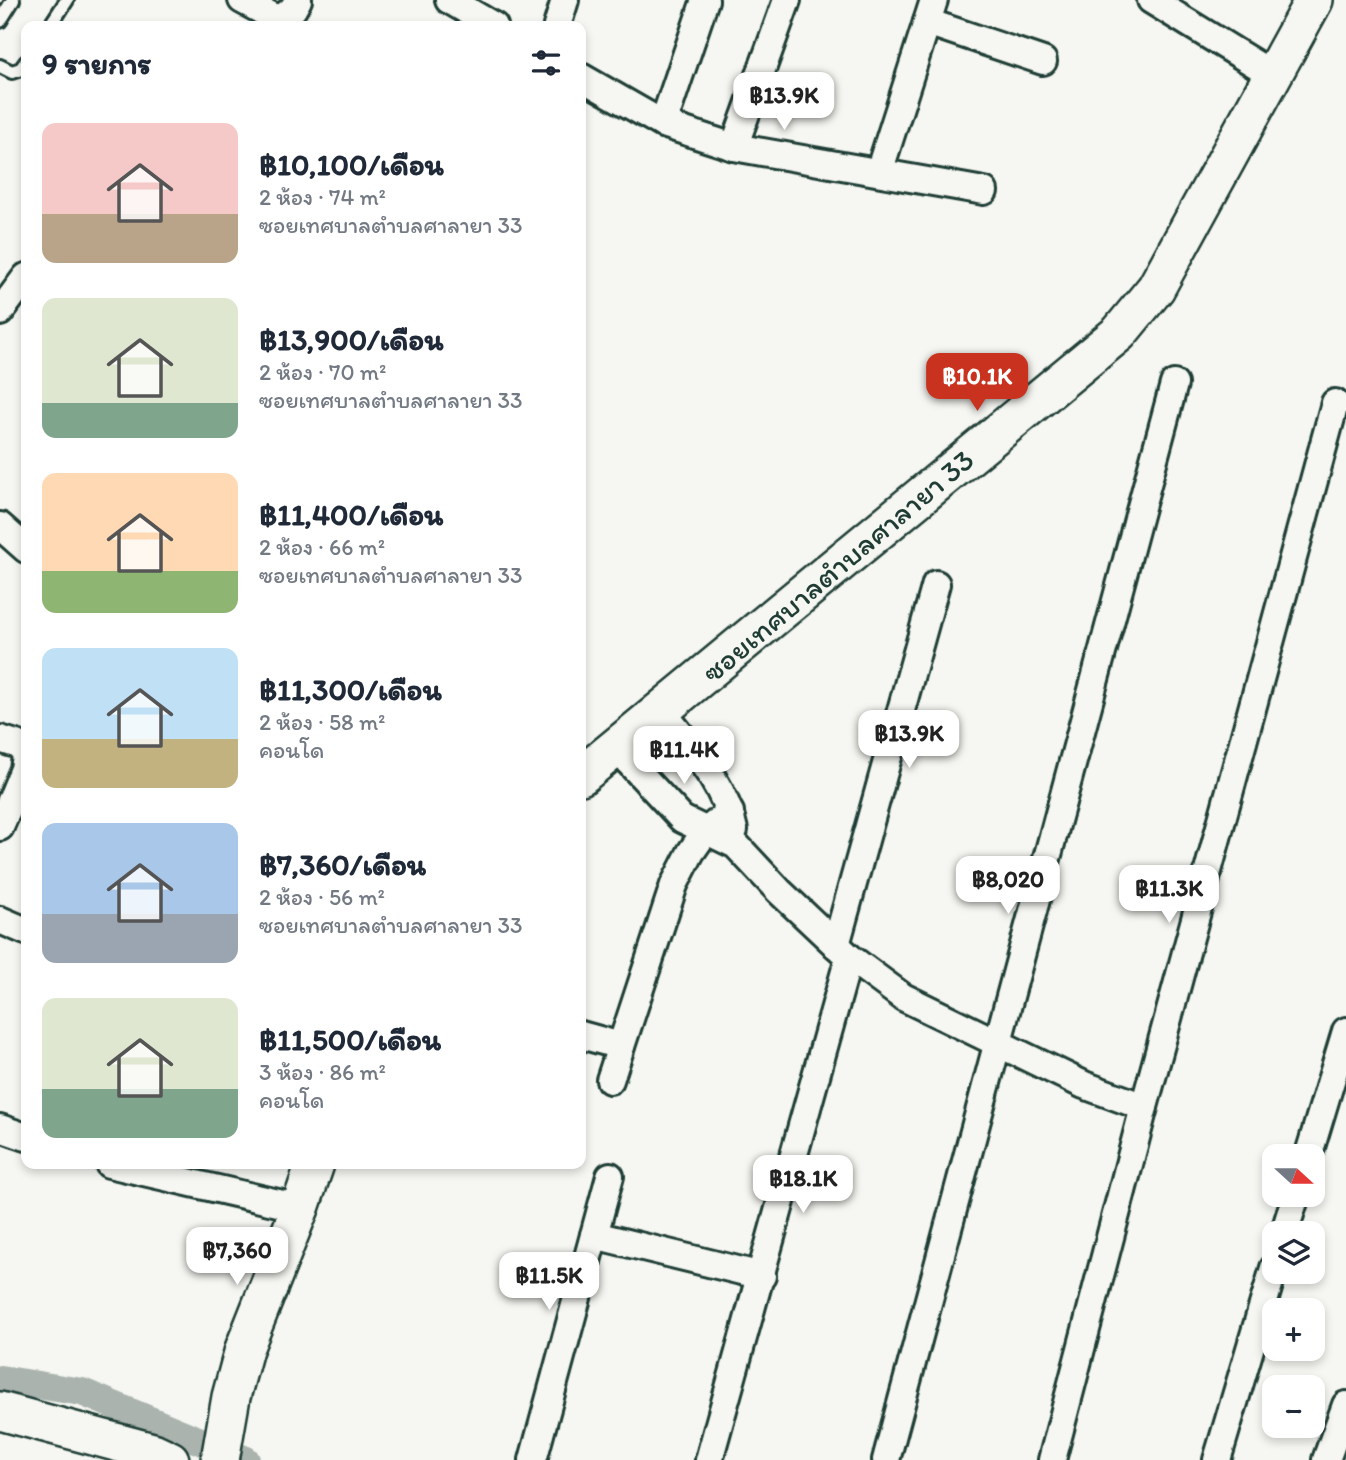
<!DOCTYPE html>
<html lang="th">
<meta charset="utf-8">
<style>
body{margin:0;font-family:Itim,"Playpen Sans Thai",sans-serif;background:#f2f2f3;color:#1f2937;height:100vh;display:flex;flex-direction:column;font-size:26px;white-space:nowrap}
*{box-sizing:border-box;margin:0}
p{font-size:23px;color:#747a83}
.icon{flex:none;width:38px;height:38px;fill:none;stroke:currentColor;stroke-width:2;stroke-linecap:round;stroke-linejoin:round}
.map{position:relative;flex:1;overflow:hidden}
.details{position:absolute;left:21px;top:21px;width:565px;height:1148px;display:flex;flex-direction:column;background:#fff;border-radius:14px;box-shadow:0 4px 10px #0003}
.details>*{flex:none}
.needle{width:46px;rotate:111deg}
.tools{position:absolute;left:1262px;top:1144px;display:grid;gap:14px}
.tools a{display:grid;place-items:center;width:63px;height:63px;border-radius:14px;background:#fff;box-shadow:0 4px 10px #0003;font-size:35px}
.price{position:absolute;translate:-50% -60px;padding:0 16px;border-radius:14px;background:#fff;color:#222;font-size:23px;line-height:46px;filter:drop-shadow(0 2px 4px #0008)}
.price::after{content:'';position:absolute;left:50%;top:42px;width:21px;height:16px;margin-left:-10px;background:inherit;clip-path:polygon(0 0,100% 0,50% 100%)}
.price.selected{background:#c8321e;color:#fff}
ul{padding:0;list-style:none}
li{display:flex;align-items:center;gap:21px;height:175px;padding:0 21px}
li span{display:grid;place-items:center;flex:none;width:196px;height:140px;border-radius:14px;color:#555}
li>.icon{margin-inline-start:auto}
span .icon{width:84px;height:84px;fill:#fffc;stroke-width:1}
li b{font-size:30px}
h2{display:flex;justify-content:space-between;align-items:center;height:84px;padding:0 21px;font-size:30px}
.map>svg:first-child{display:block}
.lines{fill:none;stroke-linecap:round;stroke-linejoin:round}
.canal{stroke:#aab3ae;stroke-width:28}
.lane-casing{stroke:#1f3d34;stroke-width:18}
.street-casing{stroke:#1f3d34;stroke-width:32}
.secondary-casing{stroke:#1f3d34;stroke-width:42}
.lane{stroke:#f6f6f2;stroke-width:12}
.street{stroke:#f6f6f2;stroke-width:26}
.secondary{stroke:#f6f6f2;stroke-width:37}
.labels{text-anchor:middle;stroke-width:6;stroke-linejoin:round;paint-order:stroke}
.street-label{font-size:30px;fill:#1f3d34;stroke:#f6f6f2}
</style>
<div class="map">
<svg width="1346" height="1460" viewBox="0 0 1346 1460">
<rect width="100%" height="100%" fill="#f6f6f2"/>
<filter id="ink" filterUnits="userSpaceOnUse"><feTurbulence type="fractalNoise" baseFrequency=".0143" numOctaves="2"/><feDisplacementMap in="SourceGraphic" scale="14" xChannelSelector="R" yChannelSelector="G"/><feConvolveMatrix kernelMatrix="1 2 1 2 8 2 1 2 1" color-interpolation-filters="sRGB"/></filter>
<g filter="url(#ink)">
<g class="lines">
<polyline class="canal" points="0,1379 82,1392 246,1460"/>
<g class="lane-casing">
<g id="lane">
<polyline points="0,21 13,0"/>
<polyline points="50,26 67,0"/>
<polyline points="0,66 12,72 21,69 26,62"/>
</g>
</g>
<g class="street-casing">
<g id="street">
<polyline points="242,0 281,21"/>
<polyline points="449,0 494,26"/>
<polyline points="1151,0 1273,75"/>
<polyline points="927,22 1043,61"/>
<polyline points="272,26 293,9 298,0"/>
<polyline points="557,26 565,0"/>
<polyline points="581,77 663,124 734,147 984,191"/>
<polyline points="663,124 705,0"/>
<polyline points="734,147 787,0"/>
<polyline points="879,172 934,0"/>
<polyline points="0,312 26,277"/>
<polyline points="0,526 26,549"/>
<path d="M662,711C690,748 725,783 734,830"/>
<polyline points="0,739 19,745 26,753"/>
<polyline points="616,748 682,819 736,845 779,891 849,957 903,997 1084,1085 1144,1107"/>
<polyline points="0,827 24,769 26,756"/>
<polyline points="0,920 26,931"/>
<polyline points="836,945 936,584"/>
<polyline points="581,1035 621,1046"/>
<polyline points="610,1080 674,885 691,852 705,832 730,812"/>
<polyline points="0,1128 26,1137"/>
<polyline points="1308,1157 1346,1031"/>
<polyline points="109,1164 300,1208"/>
<polyline points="1284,1234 1296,1195"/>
<polyline points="594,1235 762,1276"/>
<polyline points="533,1460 610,1176"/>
<polyline points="709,1460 849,957"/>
<polyline points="886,1460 1174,384"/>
<polyline points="1052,1460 1144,1107 1335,403"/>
<polyline points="1217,1460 1274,1268"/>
<polyline points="1326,1460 1346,1405"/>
</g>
</g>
<g class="secondary-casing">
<g id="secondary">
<polyline points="581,776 1119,333 1156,288 1314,0"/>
<polyline points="0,1411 153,1452 170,1460"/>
<polyline points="220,1460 231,1397 244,1349 300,1208 315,1164"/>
</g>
</g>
<use href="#lane" class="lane"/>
<use href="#street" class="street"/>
<use href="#secondary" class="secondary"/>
</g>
</g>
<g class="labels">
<g class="street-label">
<text transform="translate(838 566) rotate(-40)" y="10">ซอยเทศบาลตำบลศาลายา 33</text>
</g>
</g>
</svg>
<div class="tools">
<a><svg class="needle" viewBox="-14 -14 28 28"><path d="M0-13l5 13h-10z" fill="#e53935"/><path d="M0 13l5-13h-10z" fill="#747a83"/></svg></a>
<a><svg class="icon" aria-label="layers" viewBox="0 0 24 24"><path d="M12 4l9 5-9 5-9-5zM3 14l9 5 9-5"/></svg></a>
<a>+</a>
<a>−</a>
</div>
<b class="price" style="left:784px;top:132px">฿13.9K</b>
<b class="price selected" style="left:977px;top:413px">฿10.1K</b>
<b class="price" style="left:909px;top:770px">฿13.9K</b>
<b class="price" style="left:684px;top:786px">฿11.4K</b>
<b class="price" style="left:1008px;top:916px">฿8,020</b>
<b class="price" style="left:1169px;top:925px">฿11.3K</b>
<b class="price" style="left:803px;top:1215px">฿18.1K</b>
<b class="price" style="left:237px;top:1287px">฿7,360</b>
<b class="price" style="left:549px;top:1312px">฿11.5K</b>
<section class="details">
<h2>9 รายการ<svg class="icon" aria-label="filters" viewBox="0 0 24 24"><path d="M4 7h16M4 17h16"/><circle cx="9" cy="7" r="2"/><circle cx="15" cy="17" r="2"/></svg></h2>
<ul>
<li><span style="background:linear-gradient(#f6c9c9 65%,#b9a48a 0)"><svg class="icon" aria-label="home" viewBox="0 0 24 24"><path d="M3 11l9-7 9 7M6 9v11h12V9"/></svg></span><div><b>฿10,100/เดือน</b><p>2 ห้อง · 74 m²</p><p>ซอยเทศบาลตำบลศาลายา 33</p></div></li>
<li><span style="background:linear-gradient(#dfe7d0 75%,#7fa58c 0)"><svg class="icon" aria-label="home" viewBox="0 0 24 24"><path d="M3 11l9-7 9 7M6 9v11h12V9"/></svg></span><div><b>฿13,900/เดือน</b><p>2 ห้อง · 70 m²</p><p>ซอยเทศบาลตำบลศาลายา 33</p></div></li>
<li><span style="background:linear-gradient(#ffd9b3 70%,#8fb573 0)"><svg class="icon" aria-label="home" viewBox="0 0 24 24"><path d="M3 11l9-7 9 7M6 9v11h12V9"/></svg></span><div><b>฿11,400/เดือน</b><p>2 ห้อง · 66 m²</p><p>ซอยเทศบาลตำบลศาลายา 33</p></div></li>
<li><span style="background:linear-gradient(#bfe0f5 65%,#c2b280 0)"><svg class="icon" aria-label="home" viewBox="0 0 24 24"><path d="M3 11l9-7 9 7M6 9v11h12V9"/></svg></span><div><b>฿11,300/เดือน</b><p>2 ห้อง · 58 m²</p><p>คอนโด</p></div></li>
<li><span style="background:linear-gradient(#a9c7e8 65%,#9aa5b1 0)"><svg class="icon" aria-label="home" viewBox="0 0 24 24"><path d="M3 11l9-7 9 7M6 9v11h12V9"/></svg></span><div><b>฿7,360/เดือน</b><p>2 ห้อง · 56 m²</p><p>ซอยเทศบาลตำบลศาลายา 33</p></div></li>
<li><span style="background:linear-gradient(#dfe7d0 65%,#7fa58c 0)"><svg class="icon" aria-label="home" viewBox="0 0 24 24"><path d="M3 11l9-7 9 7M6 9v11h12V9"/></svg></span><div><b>฿11,500/เดือน</b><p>3 ห้อง · 86 m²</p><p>คอนโด</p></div></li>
</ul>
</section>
</div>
